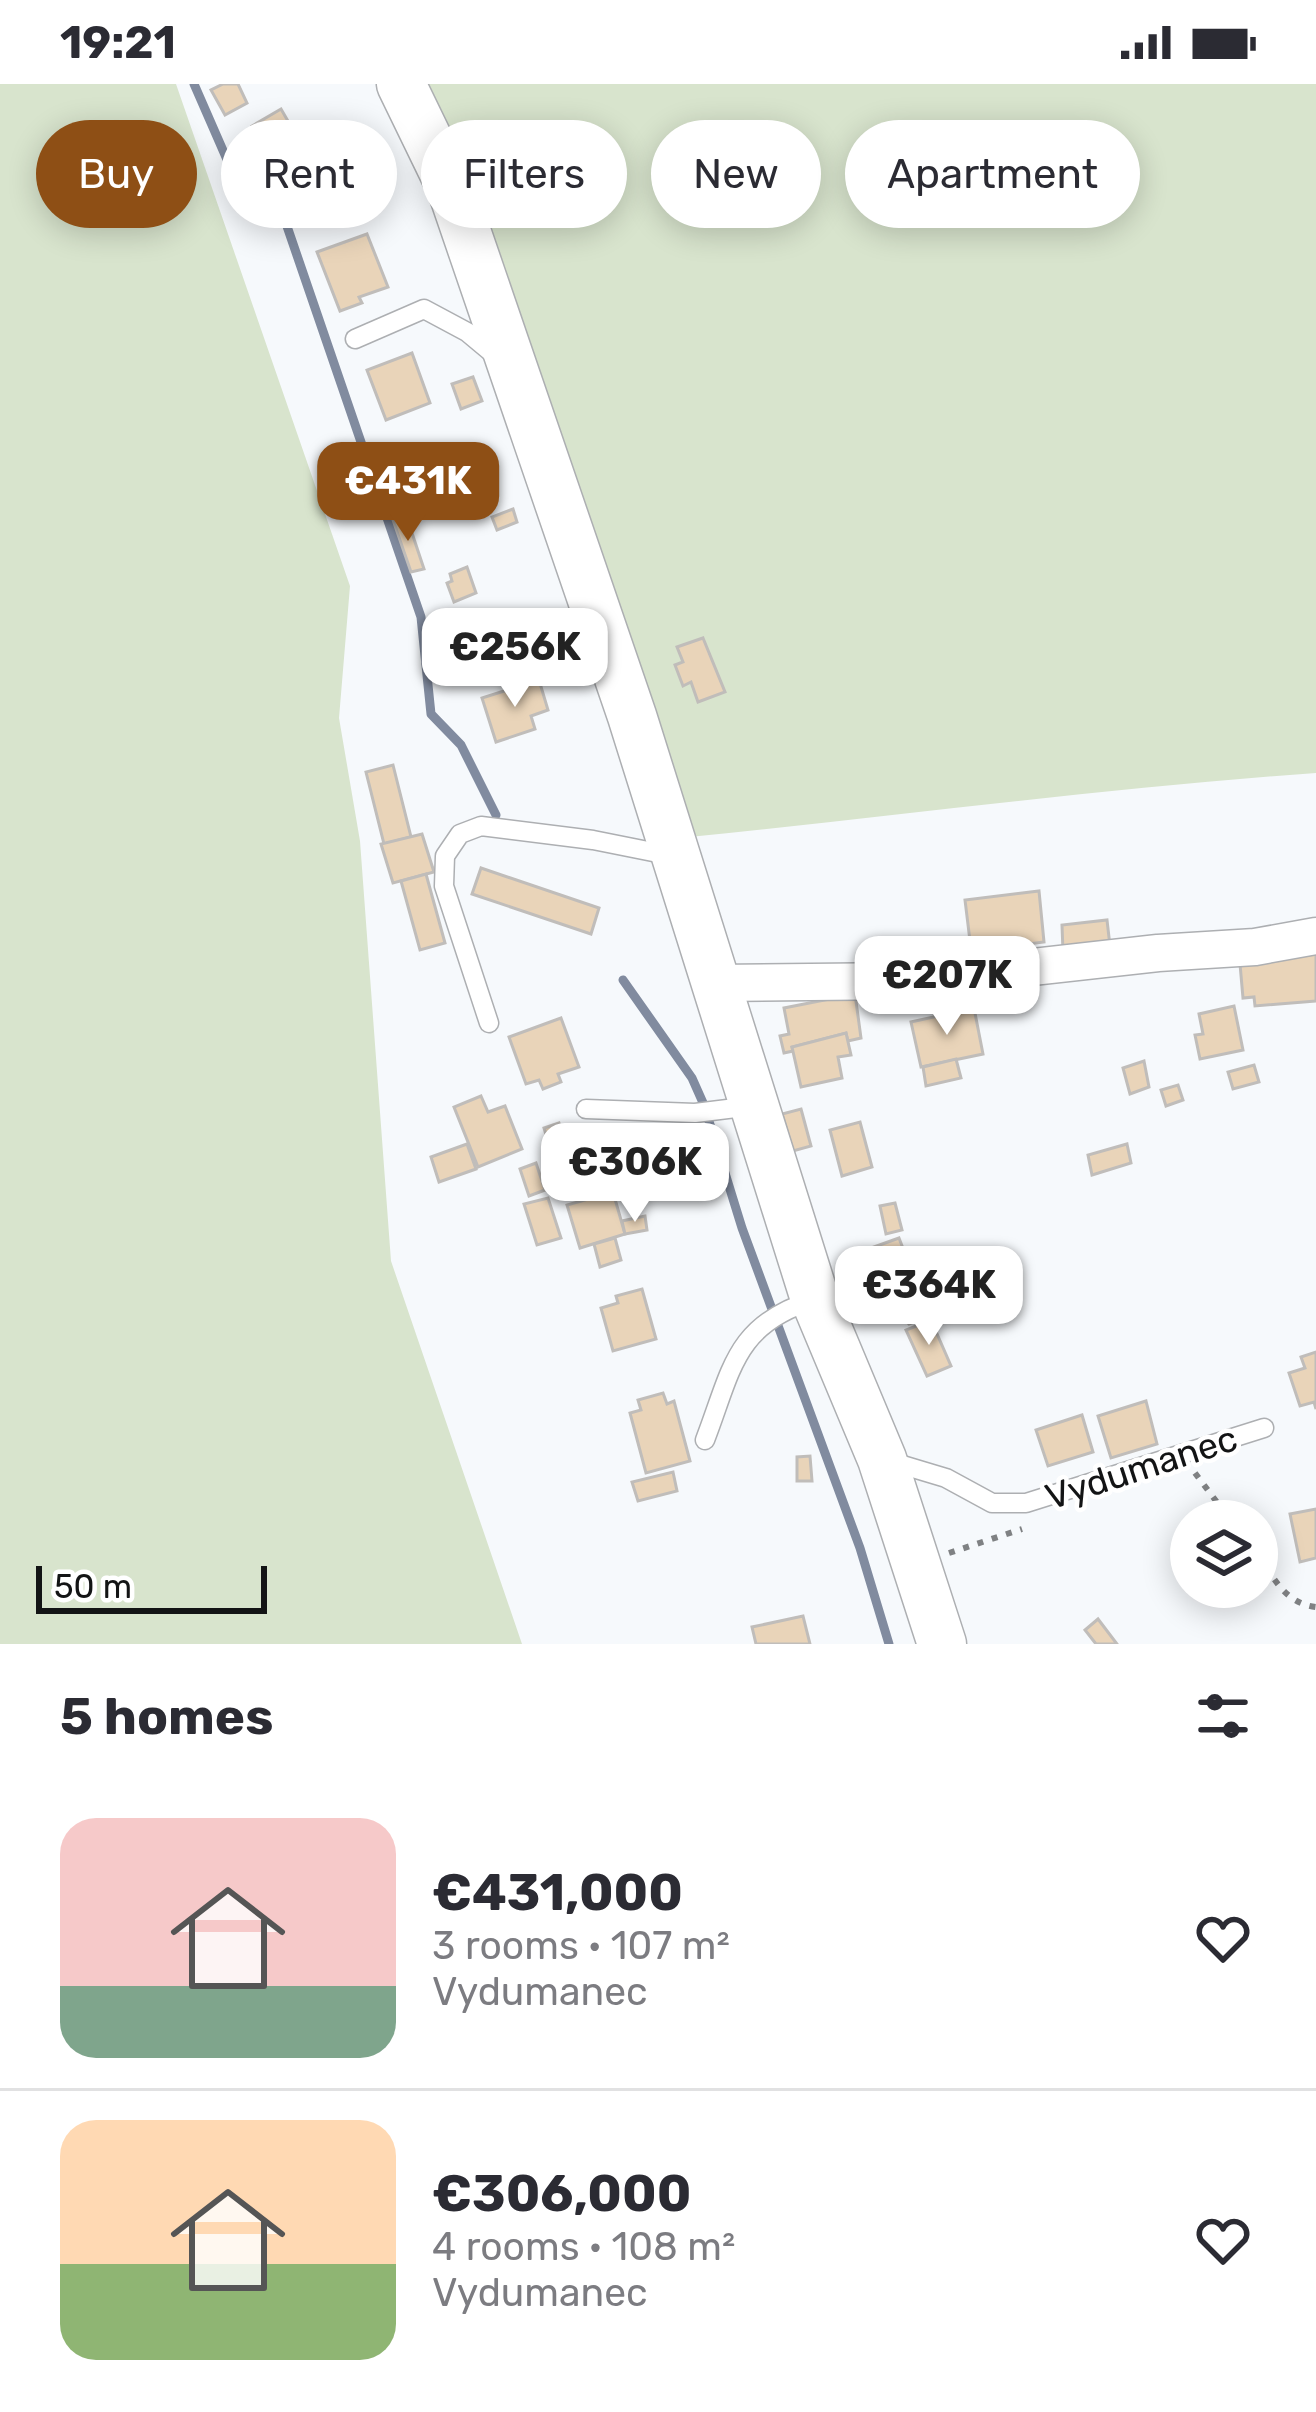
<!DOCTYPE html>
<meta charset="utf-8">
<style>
body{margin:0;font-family:Rubik,sans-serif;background:#f2f2f3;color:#2b2b33;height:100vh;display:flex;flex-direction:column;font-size:45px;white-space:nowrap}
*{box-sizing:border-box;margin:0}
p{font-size:39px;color:#7c7c81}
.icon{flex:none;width:66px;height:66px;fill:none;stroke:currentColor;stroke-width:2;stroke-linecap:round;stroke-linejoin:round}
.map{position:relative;height:1560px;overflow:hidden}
.sheet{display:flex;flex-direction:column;background:#fff;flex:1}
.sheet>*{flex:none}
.guide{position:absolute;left:36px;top:36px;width:1245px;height:108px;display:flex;gap:24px}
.buttons{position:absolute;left:1170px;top:1416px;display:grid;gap:24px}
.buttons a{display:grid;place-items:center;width:108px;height:108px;border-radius:50%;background:#fff;box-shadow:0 6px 30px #0003;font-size:60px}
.scale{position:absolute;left:36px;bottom:30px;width:231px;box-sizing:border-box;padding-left:12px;border:6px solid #131415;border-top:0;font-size:33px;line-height:42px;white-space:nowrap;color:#131415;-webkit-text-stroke:9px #fff;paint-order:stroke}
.price{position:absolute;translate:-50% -102px;padding:0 27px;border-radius:24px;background:#fff;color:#222;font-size:39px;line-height:78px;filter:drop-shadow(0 3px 6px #0008)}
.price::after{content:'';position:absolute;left:50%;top:72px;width:36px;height:27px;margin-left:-18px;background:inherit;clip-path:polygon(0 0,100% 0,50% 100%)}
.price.on{background:#8e4f15;color:#fff}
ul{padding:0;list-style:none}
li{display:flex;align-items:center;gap:36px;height:300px;padding:0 60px}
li+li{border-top:3px solid #e1e1e2}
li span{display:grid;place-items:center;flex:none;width:336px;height:240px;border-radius:36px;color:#555}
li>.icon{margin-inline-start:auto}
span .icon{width:144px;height:144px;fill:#fffc;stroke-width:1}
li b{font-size:51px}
h2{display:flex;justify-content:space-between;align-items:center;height:144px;padding:0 60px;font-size:51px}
.pill{padding:0 42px;border-radius:54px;background:#fff;box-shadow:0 6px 30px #0003;font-size:42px;line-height:108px}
.pill.on{background:#8e4f15;color:#fff}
.status{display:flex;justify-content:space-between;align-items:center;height:84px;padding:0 60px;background:#fff;direction:ltr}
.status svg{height:33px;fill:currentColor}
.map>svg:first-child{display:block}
.green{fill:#d8e4cd}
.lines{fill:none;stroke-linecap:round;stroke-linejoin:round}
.stream{stroke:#818b9f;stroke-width:9}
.building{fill:#e9d4b9;stroke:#c0bdba;stroke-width:3}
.service-casing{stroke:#adafb2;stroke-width:21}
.minor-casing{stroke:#adafb2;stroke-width:39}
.secondary-casing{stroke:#adafb2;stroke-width:51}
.path{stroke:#7f8183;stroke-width:6;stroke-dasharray:6 9;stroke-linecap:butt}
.service{stroke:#fff;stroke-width:18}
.minor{stroke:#fff;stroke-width:36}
.secondary{stroke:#fff;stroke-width:48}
.labels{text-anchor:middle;stroke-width:9;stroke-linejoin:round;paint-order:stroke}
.street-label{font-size:36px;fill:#131415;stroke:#fff}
</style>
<div class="status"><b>19:21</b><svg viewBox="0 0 49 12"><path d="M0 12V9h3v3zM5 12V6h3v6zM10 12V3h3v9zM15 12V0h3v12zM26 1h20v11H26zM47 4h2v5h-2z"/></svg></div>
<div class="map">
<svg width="1316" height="1560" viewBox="0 0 1316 1560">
<rect width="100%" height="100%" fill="#f6f9fc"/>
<g class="green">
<polygon points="0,0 176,0 350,502 339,634 360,757 391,1177 522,1560 0,1560"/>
<path d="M400,0H1316V689C1106,704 898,732 689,753Z"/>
</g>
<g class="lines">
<g class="stream">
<polyline points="194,0 232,87 278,116 421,533 431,630 461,661 496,731"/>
<polyline points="623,896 692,994 704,1021 742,1144 860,1464 889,1560"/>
</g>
</g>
<g class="building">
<polygon points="223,0 238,0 247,19 225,31 211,6"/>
<polygon points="281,25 296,51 267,68 252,42"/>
<polygon points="367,150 388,203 359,213 362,219 340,227 317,168"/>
<polygon points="412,269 430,319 386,336 367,286"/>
<polygon points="473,293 482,317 461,325 452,300"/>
<polygon points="513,425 517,438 497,446 492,433"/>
<polygon points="406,431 424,485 411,488 393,436"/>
<polygon points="467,483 476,509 454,518 447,499 452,497 450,490"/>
<polygon points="703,554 725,608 698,618 691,598 683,602 675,581 683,578 677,563"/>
<polygon points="539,596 548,626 531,632 535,645 496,658 482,614"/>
<polygon points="393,681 411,753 384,760 366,688"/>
<polygon points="422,750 434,788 393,799 381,760"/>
<polygon points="481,784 599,824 591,850 472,810"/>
<polygon points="426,790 445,859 420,866 401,797"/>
<polygon points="1039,807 1044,858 1004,863 1005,877 961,882 959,867 971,865 965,816"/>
<polygon points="1107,836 1110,862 1063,868 1062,841"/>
<polygon points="1316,870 1316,917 1255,922 1254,913 1243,914 1240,880"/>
<polygon points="969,900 974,924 945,930 941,904"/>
<polygon points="855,910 861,954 848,957 846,949 792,963 793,967 784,969 780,952 789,950 784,924"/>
<polygon points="1234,922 1243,966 1200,975 1195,951 1203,950 1199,930"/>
<polygon points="974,924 983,970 921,983 911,938"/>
<polygon points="561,934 579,983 558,990 561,998 543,1005 539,996 526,1000 509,953"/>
<polygon points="846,949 851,971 838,973 842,994 801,1003 792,963"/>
<polygon points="956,975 961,994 926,1002 923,983"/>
<polygon points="1144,977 1149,1003 1130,1010 1123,984"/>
<polygon points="1254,981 1259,998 1233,1005 1228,988"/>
<polygon points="1178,1001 1183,1016 1166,1022 1161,1006"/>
<polygon points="481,1012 488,1028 505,1022 522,1065 478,1083 454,1023"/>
<polygon points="801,1025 811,1062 793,1067 782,1030"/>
<polygon points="860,1038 872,1083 842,1092 830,1046"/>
<polygon points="559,1039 567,1063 551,1068 544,1044"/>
<polygon points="467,1060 476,1085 439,1098 431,1073"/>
<polygon points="1127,1060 1131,1079 1092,1091 1088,1071"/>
<polygon points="595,1064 599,1082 580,1087 582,1100 557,1106 549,1074"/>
<polygon points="536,1079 545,1106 529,1112 520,1085"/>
<polygon points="613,1108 625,1150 580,1164 567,1121"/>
<polygon points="548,1114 561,1154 537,1161 524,1120"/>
<polygon points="895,1119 902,1146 886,1150 880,1122"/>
<polygon points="645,1132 647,1146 625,1150 622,1137"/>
<polygon points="615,1154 621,1176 600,1183 594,1160"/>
<polygon points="899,1154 929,1232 909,1240 900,1231 874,1163"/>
<polygon points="642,1205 656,1255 613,1267 601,1224 618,1219 616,1212"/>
<polygon points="931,1236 951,1282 927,1292 906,1246"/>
<polygon points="1316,1268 1316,1325 1314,1318 1300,1322 1289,1289 1305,1284 1301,1273"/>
<polygon points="663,1309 667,1320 674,1317 690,1377 646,1389 630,1329 641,1326 638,1316"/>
<polygon points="1146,1317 1157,1360 1111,1374 1098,1332"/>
<polygon points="1082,1331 1093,1368 1048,1382 1036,1346"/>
<polygon points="810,1372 812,1397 797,1397 797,1373"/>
<polygon points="673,1388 677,1407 638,1417 632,1398"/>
<polygon points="1316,1425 1316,1474 1300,1478 1290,1430"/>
<polygon points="803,1532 810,1560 756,1560 752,1543"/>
<polygon points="1098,1535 1117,1560 1096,1560 1085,1546"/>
</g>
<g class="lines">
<g class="service-casing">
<g id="service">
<polyline points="355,255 424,225 467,248 497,273"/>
<polyline points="489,939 444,802 445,772 460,750 481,742 593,756 673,772"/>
<polyline points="586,1025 695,1029 752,1022"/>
<path d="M705,1356C732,1286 734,1241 813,1216"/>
<polyline points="886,1376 946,1394 992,1419 1026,1419 1264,1344"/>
</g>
</g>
<g class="minor-casing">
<polyline id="minor" points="716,899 906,897 1158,869 1255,863 1316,852"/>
</g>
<g class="secondary-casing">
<polyline id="secondary" points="401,0 451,103 632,632 815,1215 882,1375 942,1560"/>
</g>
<g class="path">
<polyline points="1195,1389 1231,1437"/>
<polyline points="949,1469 1022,1445"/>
<path d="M1257,1471C1275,1494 1284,1519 1316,1523"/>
</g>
<use href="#service" class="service"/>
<use href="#minor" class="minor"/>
<use href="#secondary" class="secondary"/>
</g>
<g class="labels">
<g class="street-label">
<text transform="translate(1141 1383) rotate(-18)" y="13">Vydumanec</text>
</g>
</g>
</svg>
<div class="buttons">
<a><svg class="icon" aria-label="layers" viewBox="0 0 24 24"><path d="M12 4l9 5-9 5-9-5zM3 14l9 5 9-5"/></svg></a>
</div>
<div class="scale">50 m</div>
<b class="price on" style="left:408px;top:460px">€431K</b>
<b class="price" style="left:515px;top:626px">€256K</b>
<b class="price" style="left:947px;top:954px">€207K</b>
<b class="price" style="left:635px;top:1141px">€306K</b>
<b class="price" style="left:929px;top:1264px">€364K</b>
<div class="guide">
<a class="pill on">Buy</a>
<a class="pill">Rent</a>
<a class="pill">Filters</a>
<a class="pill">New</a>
<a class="pill">Apartment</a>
</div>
</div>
<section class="sheet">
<h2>5 homes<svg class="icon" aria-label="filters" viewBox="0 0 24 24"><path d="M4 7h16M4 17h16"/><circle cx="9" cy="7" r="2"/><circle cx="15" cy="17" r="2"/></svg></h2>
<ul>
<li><span style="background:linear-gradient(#f6c9c9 70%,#7fa58c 0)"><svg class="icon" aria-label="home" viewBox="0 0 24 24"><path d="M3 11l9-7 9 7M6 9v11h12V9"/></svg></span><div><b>€431,000</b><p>3 rooms · 107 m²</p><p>Vydumanec</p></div><svg class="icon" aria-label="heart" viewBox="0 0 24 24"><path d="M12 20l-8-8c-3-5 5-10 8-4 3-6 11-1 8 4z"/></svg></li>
<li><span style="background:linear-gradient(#ffd9b3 60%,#8fb573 0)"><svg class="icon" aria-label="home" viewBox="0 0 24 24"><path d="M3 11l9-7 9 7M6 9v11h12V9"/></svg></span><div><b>€306,000</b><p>4 rooms · 108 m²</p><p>Vydumanec</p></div><svg class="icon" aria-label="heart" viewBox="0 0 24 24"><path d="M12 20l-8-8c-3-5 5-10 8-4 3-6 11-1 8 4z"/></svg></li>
</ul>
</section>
